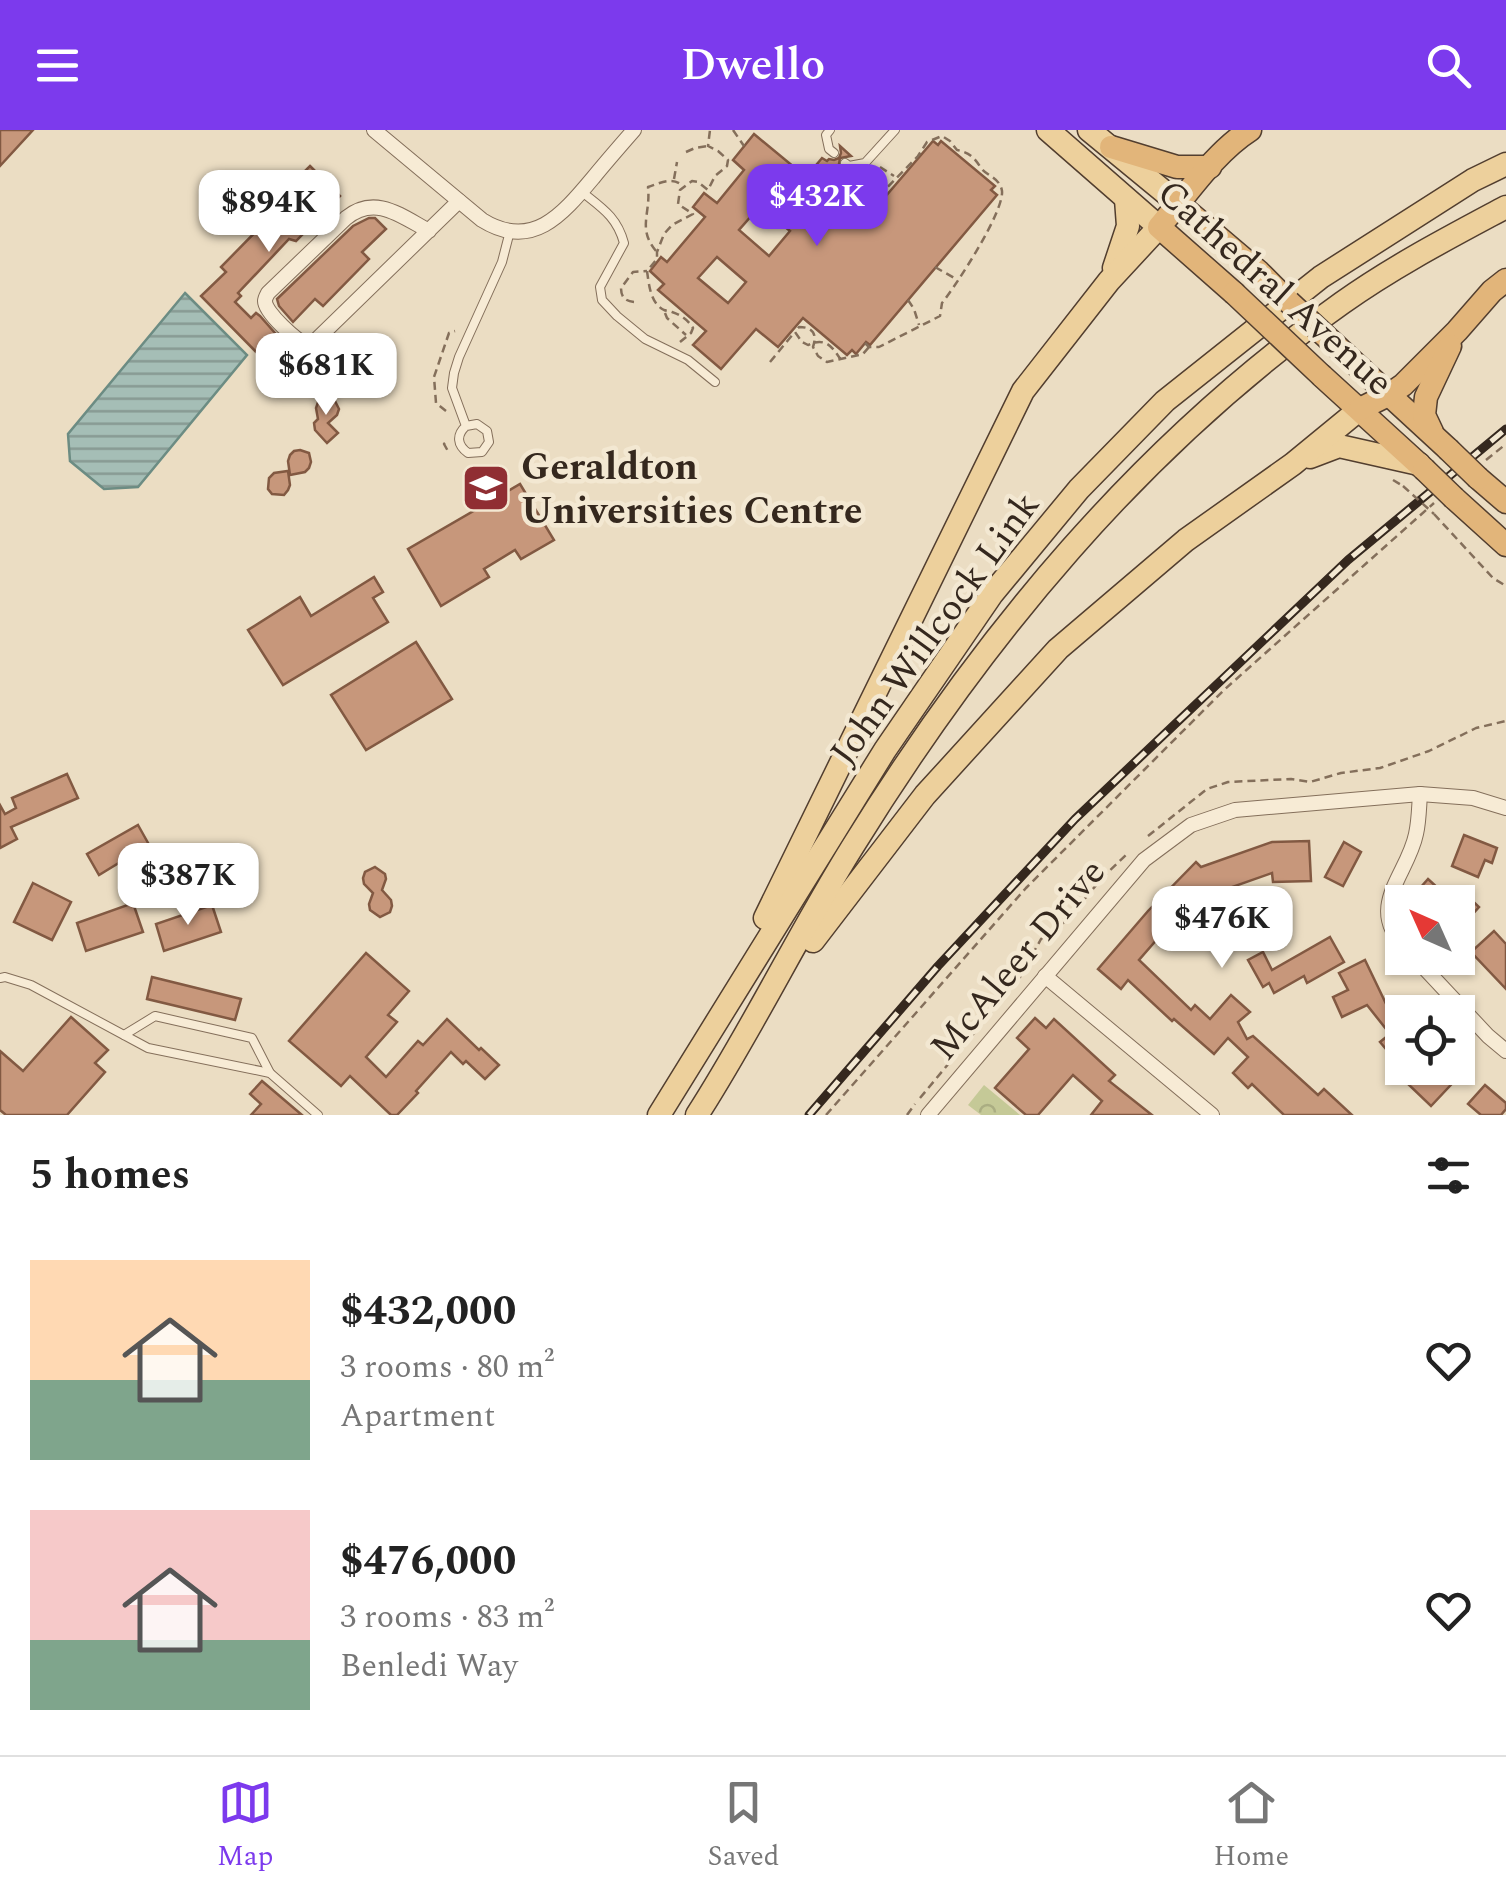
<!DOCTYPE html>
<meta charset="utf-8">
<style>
body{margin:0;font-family:Spectral,serif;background:#f6f6f6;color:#222;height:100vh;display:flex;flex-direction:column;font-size:38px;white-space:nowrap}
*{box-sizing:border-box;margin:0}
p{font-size:32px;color:#767676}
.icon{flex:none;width:55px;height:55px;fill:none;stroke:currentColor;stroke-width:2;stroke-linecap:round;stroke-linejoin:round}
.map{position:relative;height:985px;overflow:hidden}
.panel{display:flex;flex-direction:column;background:#fff;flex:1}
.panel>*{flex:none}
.needle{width:65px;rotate:315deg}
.tools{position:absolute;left:1385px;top:755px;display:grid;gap:20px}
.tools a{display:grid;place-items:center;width:90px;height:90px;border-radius:0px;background:#fff;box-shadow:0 2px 8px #0004;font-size:50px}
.price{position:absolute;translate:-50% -85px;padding:0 22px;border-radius:20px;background:#fff;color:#222;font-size:32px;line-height:65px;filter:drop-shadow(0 2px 5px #0008)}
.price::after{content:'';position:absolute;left:50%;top:60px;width:30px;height:22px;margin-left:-15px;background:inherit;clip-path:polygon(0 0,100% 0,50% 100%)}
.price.active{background:#7c3aed;color:#fff}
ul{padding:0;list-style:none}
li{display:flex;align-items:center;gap:30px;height:250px;padding:0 30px}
li span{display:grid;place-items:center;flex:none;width:280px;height:200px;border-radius:0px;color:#555}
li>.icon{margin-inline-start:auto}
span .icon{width:120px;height:120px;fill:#fffc;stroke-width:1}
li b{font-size:42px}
h2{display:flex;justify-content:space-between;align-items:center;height:120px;padding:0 30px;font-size:42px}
header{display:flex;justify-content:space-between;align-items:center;height:130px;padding:0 30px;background:#7c3aed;color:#fff;font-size:45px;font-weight:600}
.tabs{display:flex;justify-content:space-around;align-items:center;height:140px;border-top:2px solid #e0e0e0;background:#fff;font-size:28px;color:#767676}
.tabs a{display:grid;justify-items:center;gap:5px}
.tabs .active{color:#7c3aed}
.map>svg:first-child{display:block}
.park{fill:url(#park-crowns)}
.water{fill:url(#water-rules);stroke:#6c8c83;stroke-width:2.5}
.building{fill:#c7977b;stroke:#825942;stroke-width:2.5;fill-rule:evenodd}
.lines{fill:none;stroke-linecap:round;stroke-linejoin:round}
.service-casing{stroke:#846f5b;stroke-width:10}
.minor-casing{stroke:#846f5b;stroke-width:16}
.primary-casing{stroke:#523e2f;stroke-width:25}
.trunk-casing{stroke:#523e2f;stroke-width:25}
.path{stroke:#846f5b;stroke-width:2.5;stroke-dasharray:8 5;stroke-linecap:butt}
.service{stroke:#f7ebd5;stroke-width:8}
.minor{stroke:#f7ebd5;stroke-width:14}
.primary{stroke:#edd09c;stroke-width:22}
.trunk{stroke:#e2b57a;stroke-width:22}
.rail-casing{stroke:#35281e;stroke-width:9}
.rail{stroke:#f3e8d2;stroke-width:5;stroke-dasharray:15;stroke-linecap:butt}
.trunk-bridge-casing{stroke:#523e2f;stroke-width:25;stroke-linecap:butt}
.path-bridge{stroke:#846f5b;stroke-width:2.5;stroke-dasharray:8 5;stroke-linecap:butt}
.trunk-bridge{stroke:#e2b57a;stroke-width:22}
.labels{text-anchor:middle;stroke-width:9;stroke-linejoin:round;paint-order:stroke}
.street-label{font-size:38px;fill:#35281e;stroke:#f3e8d2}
.poi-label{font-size:38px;font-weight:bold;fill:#35281e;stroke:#f3e8d2;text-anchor:start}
</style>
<header><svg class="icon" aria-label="menu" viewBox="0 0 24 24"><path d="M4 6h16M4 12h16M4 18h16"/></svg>Dwello<svg class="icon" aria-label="search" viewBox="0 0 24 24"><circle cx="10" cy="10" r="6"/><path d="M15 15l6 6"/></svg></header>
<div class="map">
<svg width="1506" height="985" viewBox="0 0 1506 985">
<defs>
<pattern id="park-crowns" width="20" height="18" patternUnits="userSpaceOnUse" patternTransform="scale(2.5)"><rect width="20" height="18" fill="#c5c997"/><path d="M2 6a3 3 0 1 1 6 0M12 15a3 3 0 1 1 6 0" fill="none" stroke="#aaad82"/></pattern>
<pattern id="water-rules" width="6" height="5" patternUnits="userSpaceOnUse" patternTransform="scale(2.5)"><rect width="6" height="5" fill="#a5beb6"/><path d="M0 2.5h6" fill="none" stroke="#879a93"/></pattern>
</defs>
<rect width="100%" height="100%" fill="#ebddc3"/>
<polygon class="park" points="984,955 1020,985 981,985 968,975"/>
<polygon class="water" points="185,163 247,225 138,357 104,359 70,331 68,304"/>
<g class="building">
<polygon points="0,0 33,0 0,36"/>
<path d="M754,4L806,47L822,28L827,31L829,29L834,30L839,28L841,23L840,16L851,26L840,28L838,40L879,74L933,11L938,15L941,11L995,56L991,60L997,65L870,215L866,212L856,224L852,220L847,225L803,188L778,217L756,199L721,239L693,215L706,201L658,160L664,154L650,141L661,127L667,132L705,87L693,77L704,63L717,73L744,40L733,30ZM760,76L790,101L769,126L739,100ZM717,127L746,152L728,173L698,148Z"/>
<polygon points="310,36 340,66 296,111 289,109 238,163 241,166 235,172 251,188 256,183 260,186 282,211 264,230 201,166 226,142 221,137 275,82 267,74 283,57 286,60"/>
<polygon points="369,88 375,88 386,99 362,122 369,129 323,176 315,169 293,192 279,176 277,169 353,96"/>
<polygon points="318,223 325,231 290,266 280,256 308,226"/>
<polygon points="328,267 334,269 339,279 337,285 328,293 338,303 327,313 315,300 314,293 318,289 316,278 319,269"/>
<polygon points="300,320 309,323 311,332 309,338 305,342 290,345 288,331 290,325 294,321"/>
<polygon points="288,341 290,355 288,360 284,365 272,364 268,359 269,348 274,343"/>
<polygon points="520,354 554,410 521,429 515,420 484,439 489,447 441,476 408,419"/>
<polygon points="374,447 383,462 373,468 388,492 283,555 248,500 300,467 311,486"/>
<polygon points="416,512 452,569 366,620 331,565"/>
<polygon points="67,644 78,668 11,697 17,709 0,718 0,675 5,684 16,678 12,668"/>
<polygon points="138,695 152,720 130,733 127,728 99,745 87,724"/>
<polygon points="1464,705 1497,718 1492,733 1485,730 1478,747 1452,736"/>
<polygon points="1309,711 1311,751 1273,752 1272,743 1198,769 1210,781 1193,798 1179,784 1139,830 1191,880 1195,875 1210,889 1231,865 1250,882 1238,892 1247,909 1253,906 1318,965 1324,959 1352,985 1284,985 1252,954 1248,958 1233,943 1248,927 1228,908 1214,924 1174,889 1172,891 1128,850 1121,859 1098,839 1148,781 1196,732 1201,737 1272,712"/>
<polygon points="1344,712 1361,722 1343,756 1325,747"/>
<polygon points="375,737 385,744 386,749 382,760 391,770 392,776 390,782 380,787 370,780 369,774 373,763 364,754 363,748 365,742"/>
<polygon points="1428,749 1453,772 1422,772 1414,765"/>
<polygon points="33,753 71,772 52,810 14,792"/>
<polygon points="1464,763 1479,777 1458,800 1458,770"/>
<polygon points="133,773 143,802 86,821 77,793"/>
<polygon points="212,775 221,802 164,821 156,794"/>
<polygon points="1494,801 1506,814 1506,859 1471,822"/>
<polygon points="1330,807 1344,832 1307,853 1304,846 1274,863 1269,853 1263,857 1248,830 1263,822 1272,840"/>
<polygon points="366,823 409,861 388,885 397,892 366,927 386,947 418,911 423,915 447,889 479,920 481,918 499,935 485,949 466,931 463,934 451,922 416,961 418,963 397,985 391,985 350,946 341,956 289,911"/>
<polygon points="1365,830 1389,880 1395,875 1402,885 1402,938 1454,938 1461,944 1431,976 1408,954 1414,948 1402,938 1380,912 1390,904 1367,875 1342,887 1333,867 1348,860 1339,843"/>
<polygon points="152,847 241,869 235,890 147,869"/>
<polygon points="71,887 108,920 95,933 105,942 67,985 6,985 0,980 0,921 23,941"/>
<polygon points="1035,888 1046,898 1054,889 1115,945 1109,951 1152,985 1091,985 1102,971 1073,945 1038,985 1026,985 995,958 1029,919 1017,908"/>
<polygon points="262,951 302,985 251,985 261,974 250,964"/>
<polygon points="1485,955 1506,973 1506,979 1501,985 1481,985 1468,974"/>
</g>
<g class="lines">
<g class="service-casing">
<g id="service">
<polyline points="830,0 826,5 829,19 834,23"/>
<polyline points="845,33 849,36 865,33 895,0"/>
<path d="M582,62C602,78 617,87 624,113L600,157L602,170L617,186L645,209L688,230L715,252"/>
<path d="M466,296L477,294L487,301L489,312L482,322L468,323C457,315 456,305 466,296L452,258L454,243L459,227L502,132L510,101"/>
<polyline points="0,848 5,847 31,855 148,918 270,943 318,985"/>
<polyline points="124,905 155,886 252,908 270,943"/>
</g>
</g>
<g class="minor-casing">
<g id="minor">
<path d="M374,0L482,90C532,121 562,85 593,48C606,32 620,16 634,0"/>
<path d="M429,101C401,86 375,64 346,88L268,163C267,165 265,168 265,171C265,183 297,211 307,215L312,214L459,71"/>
<path d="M1402,814C1367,775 1408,744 1416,704C1419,691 1419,677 1420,664"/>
<polyline points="1415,828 1488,906 1506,921"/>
<polyline points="1045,846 1212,985"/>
<polyline points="928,985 1144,730 1191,695 1235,680 1420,664 1473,668 1506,678"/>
</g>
</g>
<g class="primary-casing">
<g id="primary">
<polyline points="1089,0 1179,74"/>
<polyline points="1114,138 1128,96 1126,69"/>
<polyline points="1310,327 1339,316 1419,334"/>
<polyline points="765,788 1023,261 1109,151 1159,97 1048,0"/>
<polyline points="813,811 925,665 1058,519 1186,410 1293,334 1360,279"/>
<polyline points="659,985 885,620 992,464 1079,359 1165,271 1321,147 1473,50 1506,34"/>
<path d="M697,985C753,898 798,804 853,716C983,506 1140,316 1342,173C1394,136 1450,107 1506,77"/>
</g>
</g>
<g class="trunk-casing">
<g id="trunk">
<polyline points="1111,17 1177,37 1210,37"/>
<polyline points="1179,74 1259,142 1289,172"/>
<path d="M1234,163L1159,97C1187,65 1214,23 1250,0"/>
<polyline points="1347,226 1448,319"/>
<polyline points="1322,246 1424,339"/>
<polyline points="1360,279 1390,264 1403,255 1457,201 1492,161 1506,150"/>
<polyline points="1432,302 1424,285 1426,267 1450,216"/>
<polyline points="1478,348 1506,372"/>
<polyline points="1454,368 1506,415"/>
</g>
</g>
<g class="path">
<polyline points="733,0 744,16"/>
<polyline points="686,22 695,18 708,16"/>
<polyline points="880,37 894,46"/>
<polyline points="674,49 677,32"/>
<polyline points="859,57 867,47"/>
<path d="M656,121C637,98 651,84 648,57C661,53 672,46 683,56"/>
<polyline points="935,137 956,149"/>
<polyline points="908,170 914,179 919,195"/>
<path d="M634,172C625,171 621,167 621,158L633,142L647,141"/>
<polyline points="665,183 667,188 686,205"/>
<path d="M680,212L691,203L693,198C688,190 681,185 672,182C670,181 667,181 664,180C650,173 649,154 647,141L657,129V122L664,104L672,95L693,84L678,74L680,60L692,51L698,52L708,60L715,46L727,36L728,30L718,21L708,16L710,0"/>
<path d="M865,213L869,217H879L940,186L942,173C957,154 1004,82 1002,61C1000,48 987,46 981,38C974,27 970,23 957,20L950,11L942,6L927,12L918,26L875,70"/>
<path d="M841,230C832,216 825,207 808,215L802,212L795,202L799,197C814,197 817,205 813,217L818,226L827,232L863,224L869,217"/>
<polyline points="770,232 794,203"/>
<polyline points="446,281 436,273 434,247 449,203 455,201"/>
<polyline points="445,313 444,314 449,323"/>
<polyline points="1486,330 1506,314"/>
<polyline points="1393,350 1403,356"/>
<polyline points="1434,384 1493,448 1506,456"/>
<polyline points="1148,706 1207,659 1228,652 1291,649 1310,652 1341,643 1380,638 1429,621 1476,598 1506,591"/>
<polyline points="920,968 1019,849 1041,809 1067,790 1103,747 1127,724"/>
<polyline points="826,985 1026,758 1224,560 1434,373"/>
<polyline points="907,985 915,974"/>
</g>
<use href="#service" class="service"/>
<use href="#minor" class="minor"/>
<use href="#primary" class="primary"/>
<use href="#trunk" class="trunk"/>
<g class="rail-casing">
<polyline id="rail" points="809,985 938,836 1075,689 1348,430 1506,299"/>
</g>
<use href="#rail" class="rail"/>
<g class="trunk-bridge-casing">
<g id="trunk-bridge">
<polyline points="1234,163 1322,246"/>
<polyline points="1289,172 1347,226"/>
<polyline points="1448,319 1478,348"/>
<polyline points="1424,339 1454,368"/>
</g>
</g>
<polyline class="path-bridge" points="1403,356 1434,384"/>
<use href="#trunk-bridge" class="trunk-bridge"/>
</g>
<defs>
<g id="university-square" transform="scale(2.5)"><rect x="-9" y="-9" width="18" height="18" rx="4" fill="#902e33" stroke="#f3e8d2"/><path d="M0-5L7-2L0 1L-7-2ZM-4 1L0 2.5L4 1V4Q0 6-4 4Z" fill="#fff"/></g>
</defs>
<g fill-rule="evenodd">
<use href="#university-square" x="486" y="358"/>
</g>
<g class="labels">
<g class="street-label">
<text transform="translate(1276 157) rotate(42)" y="13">Cathedral Avenue</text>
<text transform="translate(934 498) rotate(-54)" y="13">John Willcock Link</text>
<text transform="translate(1017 829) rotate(-50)" y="13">McAleer Drive</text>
</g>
<g class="poi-label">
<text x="521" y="349">Geraldton<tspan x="521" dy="44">Universities Centre</tspan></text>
</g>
</g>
</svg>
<div class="tools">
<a><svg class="needle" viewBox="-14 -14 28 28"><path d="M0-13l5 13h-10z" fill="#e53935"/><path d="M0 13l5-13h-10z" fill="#767676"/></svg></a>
<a><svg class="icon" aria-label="locate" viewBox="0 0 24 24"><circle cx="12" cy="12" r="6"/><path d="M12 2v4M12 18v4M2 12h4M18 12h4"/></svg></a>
</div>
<b class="price active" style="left:817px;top:119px">$432K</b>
<b class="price" style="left:269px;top:125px">$894K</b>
<b class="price" style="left:326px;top:288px">$681K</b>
<b class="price" style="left:188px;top:798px">$387K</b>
<b class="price" style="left:1222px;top:841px">$476K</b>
</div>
<section class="panel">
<h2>5 homes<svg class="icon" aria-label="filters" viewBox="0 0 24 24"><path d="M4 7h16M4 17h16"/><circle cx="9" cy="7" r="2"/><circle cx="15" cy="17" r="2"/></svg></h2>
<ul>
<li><span style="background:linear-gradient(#ffd9b3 60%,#7fa58c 0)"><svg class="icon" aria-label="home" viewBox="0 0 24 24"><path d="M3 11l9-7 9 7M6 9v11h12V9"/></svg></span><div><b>$432,000</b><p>3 rooms · 80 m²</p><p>Apartment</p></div><svg class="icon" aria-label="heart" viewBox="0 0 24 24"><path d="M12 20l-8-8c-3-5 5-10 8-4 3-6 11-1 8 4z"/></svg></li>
<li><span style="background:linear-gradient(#f6c9c9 65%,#7fa58c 0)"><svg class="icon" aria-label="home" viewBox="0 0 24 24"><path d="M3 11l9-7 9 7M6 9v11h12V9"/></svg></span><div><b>$476,000</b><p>3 rooms · 83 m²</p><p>Benledi Way</p></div><svg class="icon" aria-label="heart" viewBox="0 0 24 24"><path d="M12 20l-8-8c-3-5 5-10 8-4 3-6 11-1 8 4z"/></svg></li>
</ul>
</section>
<nav class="tabs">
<a class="active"><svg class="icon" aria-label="map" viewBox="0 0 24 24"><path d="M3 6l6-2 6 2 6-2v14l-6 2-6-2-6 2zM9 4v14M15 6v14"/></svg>Map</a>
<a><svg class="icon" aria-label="saved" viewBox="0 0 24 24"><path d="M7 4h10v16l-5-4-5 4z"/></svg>Saved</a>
<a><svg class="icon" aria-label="home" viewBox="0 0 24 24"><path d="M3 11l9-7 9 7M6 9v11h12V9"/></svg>Home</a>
</nav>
